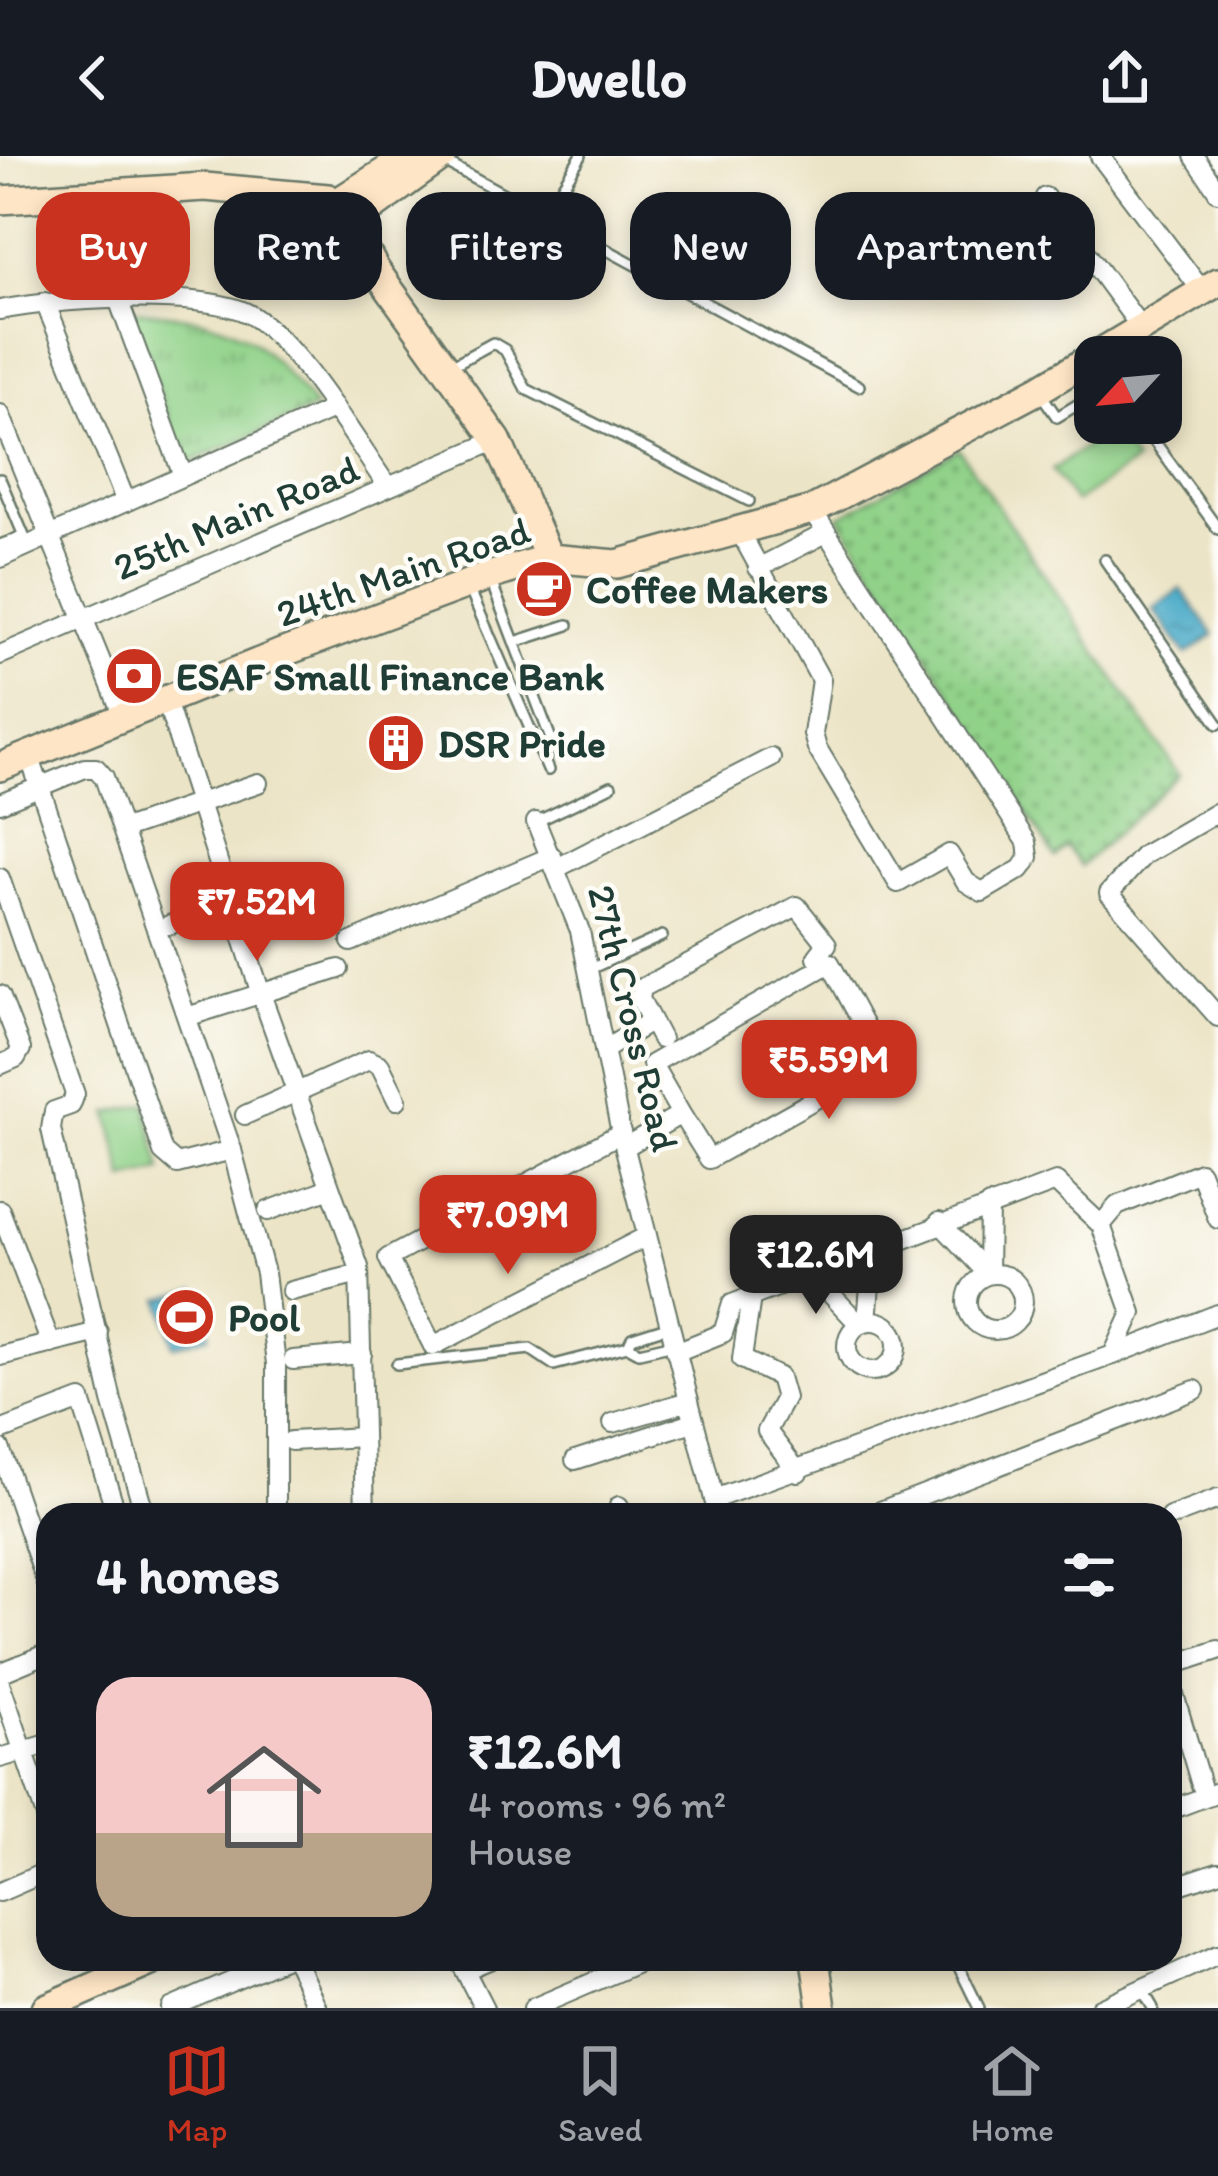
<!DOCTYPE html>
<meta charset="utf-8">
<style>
body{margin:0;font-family:Itim,sans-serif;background:#242831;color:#f1f3f6;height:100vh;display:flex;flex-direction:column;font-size:45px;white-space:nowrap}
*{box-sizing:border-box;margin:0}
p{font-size:39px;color:#9ea1a6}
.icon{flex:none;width:66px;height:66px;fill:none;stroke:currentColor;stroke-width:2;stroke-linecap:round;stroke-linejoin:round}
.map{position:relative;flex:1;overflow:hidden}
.panel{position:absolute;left:36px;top:1347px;width:1146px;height:468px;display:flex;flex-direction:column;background:#171b24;border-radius:36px;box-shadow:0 6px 18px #0003}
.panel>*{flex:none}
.guide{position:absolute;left:36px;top:36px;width:1146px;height:108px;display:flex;gap:24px}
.needle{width:78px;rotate:244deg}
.controls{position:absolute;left:1074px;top:180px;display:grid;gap:24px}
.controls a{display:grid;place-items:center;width:108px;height:108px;border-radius:24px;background:#171b24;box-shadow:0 6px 18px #0003;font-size:60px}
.price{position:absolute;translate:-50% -102px;padding:0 27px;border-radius:24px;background:#c8321e;color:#fff;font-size:39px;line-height:78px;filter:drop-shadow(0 3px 6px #0008)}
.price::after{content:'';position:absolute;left:50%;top:72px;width:36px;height:27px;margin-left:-18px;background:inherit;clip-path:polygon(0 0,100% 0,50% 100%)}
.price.current{background:#222;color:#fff}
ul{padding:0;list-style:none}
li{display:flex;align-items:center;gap:36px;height:300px;padding:0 60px}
li span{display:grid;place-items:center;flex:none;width:336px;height:240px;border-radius:36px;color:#555}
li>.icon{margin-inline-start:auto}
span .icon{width:144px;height:144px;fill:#fffc;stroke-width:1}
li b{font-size:51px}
h2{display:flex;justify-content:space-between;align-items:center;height:144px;padding:0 60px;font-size:51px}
.pill{padding:0 42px;border-radius:36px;background:#171b24;box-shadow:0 6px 18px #0003;font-size:42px;line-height:108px}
.pill.current{background:#c8321e;color:#fff}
header{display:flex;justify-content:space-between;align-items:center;height:156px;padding:0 60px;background:#171b24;font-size:54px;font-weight:800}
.menu{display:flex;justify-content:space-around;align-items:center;height:168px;border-top:3px solid #363941;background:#171b24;font-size:33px;color:#9ea1a6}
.menu a{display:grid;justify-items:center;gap:6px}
.menu .current{color:#c8321e}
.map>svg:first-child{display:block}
.grass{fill:url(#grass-dots);stroke:#58885e;stroke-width:3}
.park{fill:url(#park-tufts);stroke:#58885e;stroke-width:3}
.garden{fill:#91d289;stroke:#58885e;stroke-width:3}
.water{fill:url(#water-ripples);stroke:#33737e;stroke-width:3}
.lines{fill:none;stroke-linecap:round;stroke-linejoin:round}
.lane-casing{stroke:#677767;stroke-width:14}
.street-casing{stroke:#677767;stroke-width:22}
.secondary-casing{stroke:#677767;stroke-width:32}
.lane{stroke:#fff;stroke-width:9}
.street{stroke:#fff;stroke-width:18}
.secondary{stroke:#fee5c5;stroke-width:27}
.labels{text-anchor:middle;stroke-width:9;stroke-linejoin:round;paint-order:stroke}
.street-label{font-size:39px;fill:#1f3d34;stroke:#fdfcf7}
.poi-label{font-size:39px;font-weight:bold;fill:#1f3d34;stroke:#fdfcf7;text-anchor:start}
</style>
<header><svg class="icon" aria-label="back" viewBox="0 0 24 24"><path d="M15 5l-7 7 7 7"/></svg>Dwello<svg class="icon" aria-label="share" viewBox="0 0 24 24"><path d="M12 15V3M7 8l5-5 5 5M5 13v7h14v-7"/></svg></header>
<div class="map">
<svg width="1218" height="1852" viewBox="0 0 1218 1852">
<defs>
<pattern id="grass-dots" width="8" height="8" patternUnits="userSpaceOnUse" patternTransform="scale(3)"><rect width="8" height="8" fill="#91d289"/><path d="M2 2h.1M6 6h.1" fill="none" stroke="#76ac71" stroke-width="1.8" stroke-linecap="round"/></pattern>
<pattern id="park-tufts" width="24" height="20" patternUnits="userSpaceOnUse" patternTransform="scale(3)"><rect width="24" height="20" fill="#91d289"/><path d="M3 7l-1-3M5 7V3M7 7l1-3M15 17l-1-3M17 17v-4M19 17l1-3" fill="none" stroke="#76ac71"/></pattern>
<pattern id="water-ripples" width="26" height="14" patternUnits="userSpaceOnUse" patternTransform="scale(3)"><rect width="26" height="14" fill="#47a9c7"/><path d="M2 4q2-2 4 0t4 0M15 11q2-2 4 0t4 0" fill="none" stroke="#3b8ba2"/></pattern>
</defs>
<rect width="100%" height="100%" fill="#fdfcf7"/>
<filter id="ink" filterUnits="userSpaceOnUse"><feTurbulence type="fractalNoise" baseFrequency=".00833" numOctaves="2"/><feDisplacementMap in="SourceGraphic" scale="24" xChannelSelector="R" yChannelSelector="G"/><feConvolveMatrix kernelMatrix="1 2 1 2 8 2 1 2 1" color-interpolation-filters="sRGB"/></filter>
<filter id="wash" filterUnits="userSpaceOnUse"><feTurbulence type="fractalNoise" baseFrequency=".004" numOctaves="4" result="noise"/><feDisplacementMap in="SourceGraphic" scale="48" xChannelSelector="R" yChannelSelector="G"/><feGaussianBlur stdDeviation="2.7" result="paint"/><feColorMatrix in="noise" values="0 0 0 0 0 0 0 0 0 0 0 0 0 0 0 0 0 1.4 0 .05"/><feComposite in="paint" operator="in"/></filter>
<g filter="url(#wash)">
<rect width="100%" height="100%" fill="#ece4c6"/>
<polygon class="grass" points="959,293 1179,618 1081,710 1066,690 1055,701 839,361"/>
<path class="park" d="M128,153C236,167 245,165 315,252L186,308Z"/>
<g class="garden">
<polygon points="1112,272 1135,306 1075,347 1052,314"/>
<polygon points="146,948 162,1015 125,1024 109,957"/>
</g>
<g class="water">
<polygon points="1181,433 1214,479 1186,499 1153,453"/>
<polygon points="197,1133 210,1179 174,1190 161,1143"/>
</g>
</g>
<g filter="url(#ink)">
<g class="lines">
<g class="lane-casing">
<g id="lane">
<polyline points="441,4 859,230"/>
<polyline points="544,60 581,0"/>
<polyline points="449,211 493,187 505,194 526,233 749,345"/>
<polyline points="1041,238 1057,261 1095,238"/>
<polyline points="1141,267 1218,373"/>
<polyline points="0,323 24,380 0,389"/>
<polyline points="1105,404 1218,568"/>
<polyline points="491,425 557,599"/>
<polyline points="469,432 548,614"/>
<polyline points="515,486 568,469"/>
<polyline points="536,666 611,630"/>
<polyline points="588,814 662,780"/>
<polyline points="628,1190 632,1182 670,1170"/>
<polyline points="397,1208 530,1193 554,1209 628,1190 639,1196 674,1188"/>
<polyline points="955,1803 979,1852"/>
<polyline points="1142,1833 1153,1852"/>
</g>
</g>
<g class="street-casing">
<g id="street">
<polyline points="1100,0 1203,136"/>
<polyline points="1194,0 1218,36"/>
<polyline points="1045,41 1142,173"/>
<polyline points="118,143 183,320"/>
<polyline points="45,146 126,346"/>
<path d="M0,154C59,143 184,135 240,154C289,171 357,287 388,331"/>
<polyline points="0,258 124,562"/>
<polyline points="741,378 821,524 813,578 817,592 898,727 949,698 966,726 982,736 1021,713 1029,701 1027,686 812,354"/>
<polyline points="0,402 333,253"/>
<polyline points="758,412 826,377"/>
<polyline points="0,499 497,284"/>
<polyline points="166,545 260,835 359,1111 365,1359"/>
<polyline points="29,599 163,996 177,1008 232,994"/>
<polyline points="0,647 85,612 96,612 104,621 232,994 265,1117 276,1208 276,1359"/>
<polyline points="1218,656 1144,699 1109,737 1218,861"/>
<polyline points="536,666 580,775 621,977 718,1359"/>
<polyline points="130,671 258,627"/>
<polyline points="557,712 771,602"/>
<polyline points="0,722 75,938 71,949 54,955 51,973 112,1245 145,1359"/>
<polyline points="169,769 298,721"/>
<polyline points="351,786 552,700"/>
<polyline points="0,839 21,893 16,902 0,909"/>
<polyline points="193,859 339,813"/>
<polyline points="661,883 640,843 642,832 797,750 827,788 817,801"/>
<polyline points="604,894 650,866"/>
<polyline points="245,959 369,904 380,909 397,944"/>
<polyline points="621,977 388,1102 433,1190 647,1080"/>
<polyline points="625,991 681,958 709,1003 883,905 830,807 652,908 681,958"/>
<polyline points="0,1054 51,1188"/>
<polyline points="268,1055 330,1032"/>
<polyline points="939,1066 988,1118"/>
<polyline points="1101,1069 1117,1050 1200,1016 1218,1063"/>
<polyline points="812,1118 859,1168"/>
<polyline points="988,1118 989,1049"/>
<circle cx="995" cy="1146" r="28"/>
<polyline points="291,1135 359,1118"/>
<polyline points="751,1141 742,1203 779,1221 785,1242 767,1275 798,1316"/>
<circle cx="872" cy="1190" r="25"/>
<polyline points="867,1165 873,1095"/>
<polyline points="676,1196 723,1177 732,1148 1056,1026 1101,1069 1132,1157 1113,1199 714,1343"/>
<polyline points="1113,1199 1218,1158"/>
<polyline points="0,1200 98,1176"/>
<polyline points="293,1204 362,1198"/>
<polyline points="613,1267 689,1245"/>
<polyline points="0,1275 81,1244 117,1359"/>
<polyline points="291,1285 363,1281"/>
<polyline points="0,1292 48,1431"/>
<polyline points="575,1304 693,1266"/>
<polyline points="619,1350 621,1359"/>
<polyline points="870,1359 1195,1234"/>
<polyline points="1170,1361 1218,1343"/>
<polyline points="1170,1510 1218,1494"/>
<polyline points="0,1517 48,1497"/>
<polyline points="1170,1525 1201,1629"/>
<polyline points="0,1527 48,1666"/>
<polyline points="0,1602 48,1588"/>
<polyline points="1170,1654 1218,1636"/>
<polyline points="1170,1732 1218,1716"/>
<polyline points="0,1736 48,1715"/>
<polyline points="295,1803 317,1852"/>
<polyline points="459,1803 484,1852"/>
<polyline points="465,1814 491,1803"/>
<polyline points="171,1852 283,1803"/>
<polyline points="533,1852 647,1803"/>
<polyline points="1100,1852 1218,1798"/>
</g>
</g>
<g class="secondary-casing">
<g id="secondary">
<polyline points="344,42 410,0"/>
<polyline points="0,44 205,31 328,42"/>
<path d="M259,44C315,53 330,93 375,113"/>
<polyline points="351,69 375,113 497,284 549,402"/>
<polyline points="337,77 443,0"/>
<polyline points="0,611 279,498 489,420 549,402 617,408 812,354 1038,234 1218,126"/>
<polyline points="815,1803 822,1852"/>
<polyline points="46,1852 157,1803"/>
</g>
</g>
<use href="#lane" class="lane"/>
<use href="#street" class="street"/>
<use href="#secondary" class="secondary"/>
</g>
</g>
<defs>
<g id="cafe-disc" transform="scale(3)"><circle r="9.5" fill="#c8321e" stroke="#fdfcf7"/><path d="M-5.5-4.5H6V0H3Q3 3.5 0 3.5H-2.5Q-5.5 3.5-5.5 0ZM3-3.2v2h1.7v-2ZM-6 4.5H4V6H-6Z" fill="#fff"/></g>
<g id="bank-disc" transform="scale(3)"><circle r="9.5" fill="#c8321e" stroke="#fdfcf7"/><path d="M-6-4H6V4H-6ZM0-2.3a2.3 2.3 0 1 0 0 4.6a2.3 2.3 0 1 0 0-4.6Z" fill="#fff"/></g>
<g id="building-disc" transform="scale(3)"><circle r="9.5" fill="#c8321e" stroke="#fdfcf7"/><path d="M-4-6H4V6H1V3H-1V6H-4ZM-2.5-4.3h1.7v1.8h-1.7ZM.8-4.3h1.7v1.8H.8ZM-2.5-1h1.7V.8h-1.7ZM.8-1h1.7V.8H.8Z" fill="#fff"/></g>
<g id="stadium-disc" transform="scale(3)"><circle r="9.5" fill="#c8321e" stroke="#fdfcf7"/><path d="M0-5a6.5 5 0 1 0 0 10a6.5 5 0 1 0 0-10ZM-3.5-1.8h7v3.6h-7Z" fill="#fff"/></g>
</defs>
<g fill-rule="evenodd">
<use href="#cafe-disc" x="544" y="433"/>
<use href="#bank-disc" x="134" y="520"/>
<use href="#building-disc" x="396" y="587"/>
<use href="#stadium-disc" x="186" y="1161"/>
</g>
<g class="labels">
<g class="street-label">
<text transform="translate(236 361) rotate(-23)" y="14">25th Main Road</text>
<text transform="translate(403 415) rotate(-19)" y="14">24th Main Road</text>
<text transform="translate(634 862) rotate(76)" y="14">27th Cross Road</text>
</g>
<g class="poi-label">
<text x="586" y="447">Coffee Makers</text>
<text x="176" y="534">ESAF Small Finance Bank</text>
<text x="438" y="601">DSR Pride</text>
<text x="228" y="1175">Pool</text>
</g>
</g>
</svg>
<div class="controls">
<a><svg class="needle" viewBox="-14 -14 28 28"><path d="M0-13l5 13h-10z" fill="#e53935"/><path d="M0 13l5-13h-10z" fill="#9ea1a6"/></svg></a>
</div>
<b class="price" style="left:257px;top:808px">₹7.52M</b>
<b class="price" style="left:829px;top:966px">₹5.59M</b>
<b class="price" style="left:508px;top:1121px">₹7.09M</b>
<b class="price current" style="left:816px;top:1161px">₹12.6M</b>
<div class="guide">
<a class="pill current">Buy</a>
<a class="pill">Rent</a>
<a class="pill">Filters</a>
<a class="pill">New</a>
<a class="pill">Apartment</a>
</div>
<section class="panel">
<h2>4 homes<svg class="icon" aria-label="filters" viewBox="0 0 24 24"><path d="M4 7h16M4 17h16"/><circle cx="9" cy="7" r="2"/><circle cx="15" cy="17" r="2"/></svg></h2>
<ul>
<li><span style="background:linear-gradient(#f6c9c9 65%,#b9a48a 0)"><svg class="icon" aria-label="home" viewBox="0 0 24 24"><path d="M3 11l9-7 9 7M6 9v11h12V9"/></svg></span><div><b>₹12.6M</b><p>4 rooms · 96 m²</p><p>House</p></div></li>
</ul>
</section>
</div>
<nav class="menu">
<a class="current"><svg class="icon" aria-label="map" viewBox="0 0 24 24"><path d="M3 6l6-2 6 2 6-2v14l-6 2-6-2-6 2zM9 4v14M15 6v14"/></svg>Map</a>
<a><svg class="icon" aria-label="saved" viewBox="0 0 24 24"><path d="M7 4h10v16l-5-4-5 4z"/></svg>Saved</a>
<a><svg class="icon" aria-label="home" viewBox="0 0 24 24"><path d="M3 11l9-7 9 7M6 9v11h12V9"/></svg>Home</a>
</nav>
